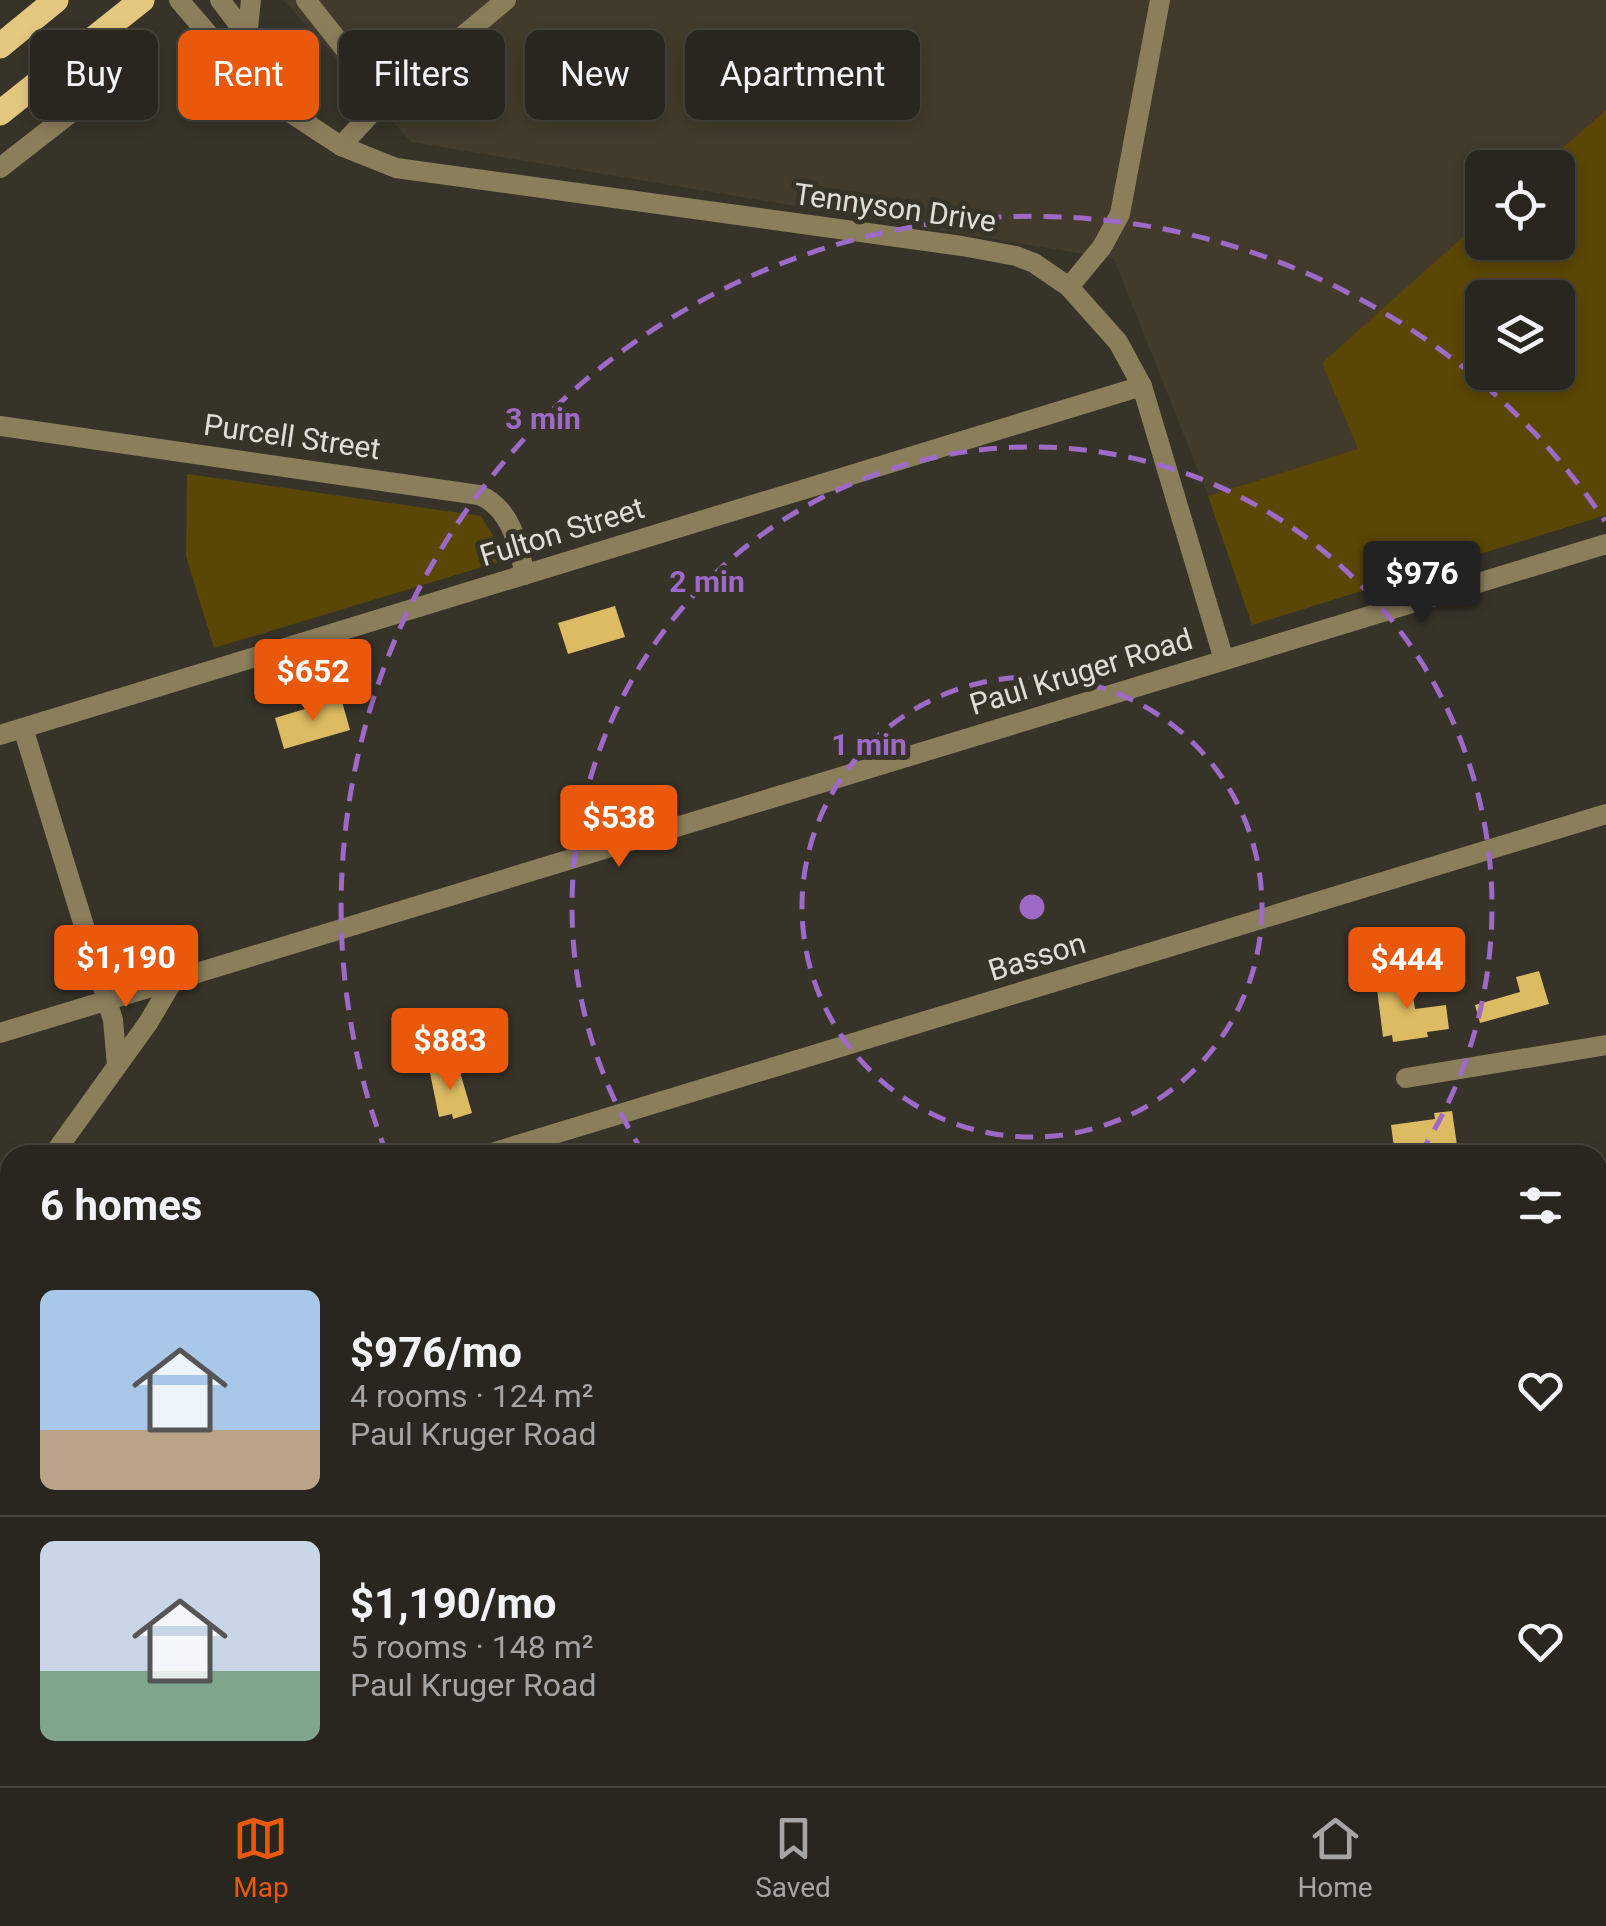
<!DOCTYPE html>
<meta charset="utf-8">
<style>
body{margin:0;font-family:Roboto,sans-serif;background:#35322c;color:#f1f3f6;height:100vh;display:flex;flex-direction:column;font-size:38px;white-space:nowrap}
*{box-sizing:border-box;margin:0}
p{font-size:32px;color:#a5a5a4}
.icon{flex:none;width:55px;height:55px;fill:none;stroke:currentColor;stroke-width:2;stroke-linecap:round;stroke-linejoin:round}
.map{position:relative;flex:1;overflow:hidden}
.side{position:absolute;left:0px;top:1145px;width:1608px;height:642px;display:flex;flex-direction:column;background:#29261f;border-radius:30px 30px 0 0;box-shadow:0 5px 15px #0003,0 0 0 2px #45433d}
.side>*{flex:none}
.guide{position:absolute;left:30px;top:30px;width:1000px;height:90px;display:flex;gap:20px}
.controls{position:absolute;left:1465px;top:150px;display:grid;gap:20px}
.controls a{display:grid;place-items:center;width:110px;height:110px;border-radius:15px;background:#29261f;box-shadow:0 5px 15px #0003,0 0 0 2px #45433d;font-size:50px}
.price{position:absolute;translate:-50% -85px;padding:0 22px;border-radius:10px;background:#ea580c;color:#fff;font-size:32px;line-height:65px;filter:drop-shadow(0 2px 5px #0008)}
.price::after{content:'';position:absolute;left:50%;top:60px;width:30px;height:22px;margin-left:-15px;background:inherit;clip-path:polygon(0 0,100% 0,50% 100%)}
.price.active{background:#222;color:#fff}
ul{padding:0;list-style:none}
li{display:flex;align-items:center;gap:30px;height:250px;padding:0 40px}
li+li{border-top:2px solid #45433d}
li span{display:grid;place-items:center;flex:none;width:280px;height:200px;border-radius:15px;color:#555}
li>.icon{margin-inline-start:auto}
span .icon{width:120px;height:120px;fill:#fffc;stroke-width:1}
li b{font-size:42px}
h2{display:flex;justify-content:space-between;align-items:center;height:120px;padding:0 40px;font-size:42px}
.pill{padding:0 35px;border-radius:15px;background:#29261f;box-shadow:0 5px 15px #0003,0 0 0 2px #45433d;font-size:35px;line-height:90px}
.pill.active{background:#ea580c;color:#fff}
.tab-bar{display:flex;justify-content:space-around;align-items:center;height:140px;border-top:2px solid #45433d;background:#29261f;font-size:28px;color:#a5a5a4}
.tab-bar a{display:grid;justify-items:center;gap:5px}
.tab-bar .active{color:#ea580c}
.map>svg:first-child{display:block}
.built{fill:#423b2c}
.green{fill:#5b4705;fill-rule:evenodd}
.building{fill:#dcbb62}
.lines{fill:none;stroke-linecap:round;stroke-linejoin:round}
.minor{stroke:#8b7e5b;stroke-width:20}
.major{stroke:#e4c87f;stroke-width:25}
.ring{fill:none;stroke:#9e6ac8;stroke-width:5;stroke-dasharray:18 12}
.labels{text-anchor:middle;stroke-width:10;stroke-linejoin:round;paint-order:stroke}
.street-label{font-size:30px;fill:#e0ded8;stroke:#373329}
.centre{fill:#9e6ac8;stroke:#373329;stroke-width:5}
.ring-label{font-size:30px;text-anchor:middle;font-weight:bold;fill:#9e6ac8;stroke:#373329;stroke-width:10;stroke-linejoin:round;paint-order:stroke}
</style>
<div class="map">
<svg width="1606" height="1786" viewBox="0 0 1606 1786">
<rect width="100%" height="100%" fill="#373329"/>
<polygon class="built" points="283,0 1606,0 1606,110 1542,167 1482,168 1482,220 1359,449 1208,496 1114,259 411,142"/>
<g class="green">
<path d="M1606,110V515L1252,625L1208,496L1358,449L1322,363L1482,220V242H1558V168L1541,167ZM1482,298H1558V372H1482Z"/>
<polygon points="187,474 481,516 495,539 499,562 214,648 186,556"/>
</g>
<g class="building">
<polygon points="615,606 625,637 568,654 558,623"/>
<polygon points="341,698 350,730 284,749 275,718"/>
<polygon points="1539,971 1549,1004 1480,1023 1475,1005 1520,992 1516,977"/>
<polygon points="1410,976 1415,1009 1446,1005 1449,1029 1427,1032 1428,1037 1393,1042 1392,1035 1383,1037 1376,981"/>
<polygon points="458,1065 472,1113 453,1119 452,1114 439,1117 430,1073"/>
<polygon points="1452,1111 1458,1152 1395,1155 1391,1125 1435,1119 1434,1113"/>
</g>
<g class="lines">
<g class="minor">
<polyline points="179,0 233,63 280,106 341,146 396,168 962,246 1016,256 1034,263 1069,287 1118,342 1142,386 1224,660"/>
<polyline points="220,0 293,96 307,121"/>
<polyline points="306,0 385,100"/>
<polyline points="247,37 251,0"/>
<polyline points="341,146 377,107 506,0"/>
<polyline points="0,168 141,58"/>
<polyline points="1069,287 1102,247 1120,214 1160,0"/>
<path d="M0,426L479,495C511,508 518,544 525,575"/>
<polyline points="23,728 113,1020 117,1065"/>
<polyline points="0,735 1142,386"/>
<polyline points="0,1033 1606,544"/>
<polyline points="1406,1078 1606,1045"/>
<polyline points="53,1155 148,1023 174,979"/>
<polyline points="485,1155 1606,814"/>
<polyline points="0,1229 10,1215"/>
<polyline points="1598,1260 1606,1260"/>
<polyline points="0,1334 10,1332"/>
<polyline points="0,1405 10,1414"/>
<polyline points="1598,1527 1606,1526"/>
<polyline points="0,1622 10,1621"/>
<polyline points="1598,1622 1606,1622"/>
<polyline points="0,1735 10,1734"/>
<polyline points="1598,1743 1606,1742"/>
<polyline points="87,1778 87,1786"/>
<path d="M1286,1786C1345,1779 1407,1786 1464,1778"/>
</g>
<g class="major">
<polyline points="0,46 56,0"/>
<polyline points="0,113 142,0"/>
</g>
</g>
<g class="ring">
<circle cx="1032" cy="907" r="230"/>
<path d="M644 1154A460 460 0 1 1 1420 1154"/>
<path d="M387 1155A691 691 0 0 1 1605 521"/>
</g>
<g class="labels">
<g class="street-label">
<text transform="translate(895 208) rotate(8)" y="10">Tennyson Drive</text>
<text transform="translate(292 437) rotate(8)" y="10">Purcell Street</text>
<text transform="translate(562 532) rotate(-17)" y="10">Fulton Street</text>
<text transform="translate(1081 672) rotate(-17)" y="10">Paul Kruger Road</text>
<text transform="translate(1037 957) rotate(-17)" y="10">Basson</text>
</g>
</g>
<circle cx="1032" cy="907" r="15" class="centre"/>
<g class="ring-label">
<text x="543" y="429">3 min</text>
<text x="707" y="592">2 min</text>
<text x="869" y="755">1 min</text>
</g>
</svg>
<div class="controls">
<a><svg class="icon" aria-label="locate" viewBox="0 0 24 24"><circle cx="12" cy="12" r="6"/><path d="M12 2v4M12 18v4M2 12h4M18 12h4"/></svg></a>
<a><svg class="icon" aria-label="layers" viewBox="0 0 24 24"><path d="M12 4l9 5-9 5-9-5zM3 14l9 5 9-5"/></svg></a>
</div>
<b class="price active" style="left:1422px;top:626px">$976</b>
<b class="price" style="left:313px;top:724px">$652</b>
<b class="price" style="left:619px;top:870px">$538</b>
<b class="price" style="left:126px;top:1010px">$1,190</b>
<b class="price" style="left:1407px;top:1012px">$444</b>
<b class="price" style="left:450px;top:1093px">$883</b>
<div class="guide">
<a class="pill">Buy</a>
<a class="pill active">Rent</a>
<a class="pill">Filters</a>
<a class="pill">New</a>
<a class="pill">Apartment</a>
</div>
<section class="side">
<h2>6 homes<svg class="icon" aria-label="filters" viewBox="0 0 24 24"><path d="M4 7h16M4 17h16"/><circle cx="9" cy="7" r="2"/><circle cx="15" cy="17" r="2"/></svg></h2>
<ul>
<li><span style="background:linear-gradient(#a9c7e8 70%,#b9a48a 0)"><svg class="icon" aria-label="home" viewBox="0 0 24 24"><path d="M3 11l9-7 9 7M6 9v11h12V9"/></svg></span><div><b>$976/mo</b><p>4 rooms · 124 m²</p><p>Paul Kruger Road</p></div><svg class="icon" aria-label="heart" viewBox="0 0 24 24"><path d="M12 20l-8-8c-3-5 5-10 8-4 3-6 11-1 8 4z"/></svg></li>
<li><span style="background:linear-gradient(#c9d6e8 65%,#7fa58c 0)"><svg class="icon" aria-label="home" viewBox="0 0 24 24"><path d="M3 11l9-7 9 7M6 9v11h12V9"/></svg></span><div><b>$1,190/mo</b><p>5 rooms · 148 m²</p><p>Paul Kruger Road</p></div><svg class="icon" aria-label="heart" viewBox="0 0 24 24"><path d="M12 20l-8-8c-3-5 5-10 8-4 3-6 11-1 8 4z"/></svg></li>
</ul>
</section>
</div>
<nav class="tab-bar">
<a class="active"><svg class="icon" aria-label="map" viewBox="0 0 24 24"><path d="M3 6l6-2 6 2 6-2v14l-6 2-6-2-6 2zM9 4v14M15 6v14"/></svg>Map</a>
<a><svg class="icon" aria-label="saved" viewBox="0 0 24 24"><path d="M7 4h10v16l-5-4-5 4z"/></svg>Saved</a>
<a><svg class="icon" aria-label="home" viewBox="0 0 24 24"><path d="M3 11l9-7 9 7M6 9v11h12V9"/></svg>Home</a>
</nav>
